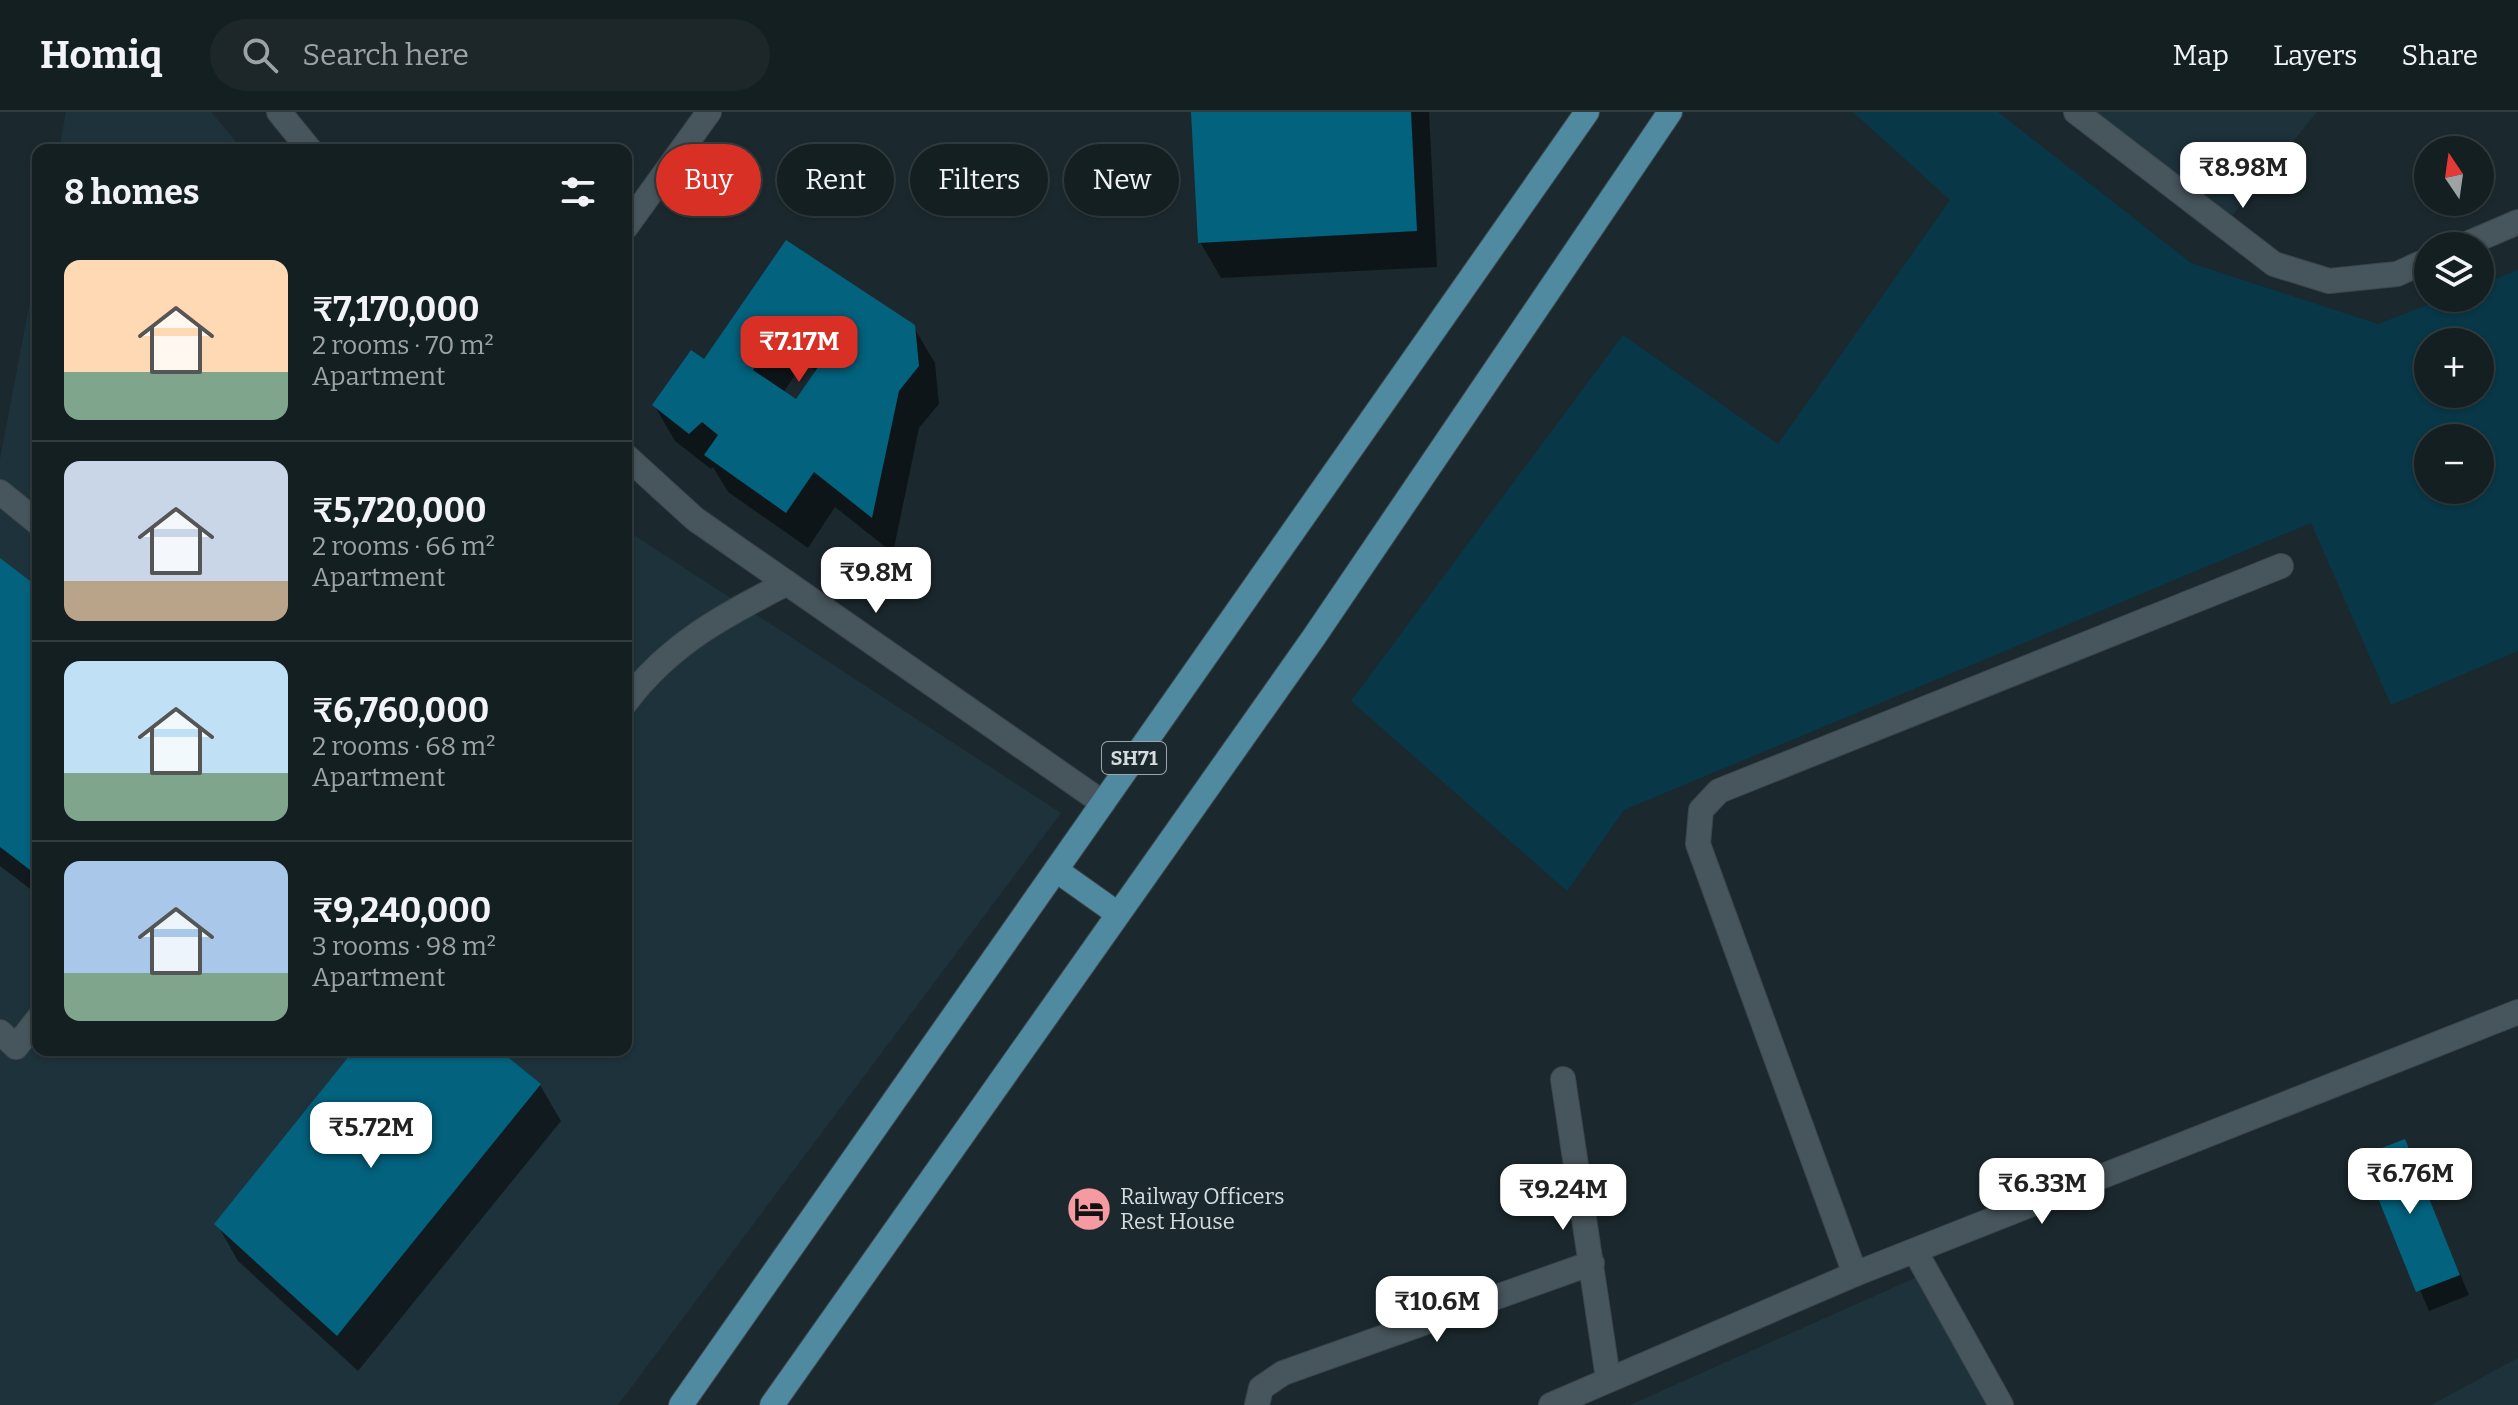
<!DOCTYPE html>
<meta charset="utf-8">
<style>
body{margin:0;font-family:Bitter,serif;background:#1d272a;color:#f1f3f6;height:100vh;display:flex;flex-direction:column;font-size:30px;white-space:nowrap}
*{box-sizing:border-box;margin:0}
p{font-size:26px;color:#9da2a5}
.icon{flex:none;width:44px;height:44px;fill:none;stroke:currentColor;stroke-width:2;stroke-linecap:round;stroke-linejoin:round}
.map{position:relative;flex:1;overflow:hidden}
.details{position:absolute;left:32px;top:32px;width:600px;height:912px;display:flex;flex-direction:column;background:#141f22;border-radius:16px;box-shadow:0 2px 6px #0004,0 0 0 2px #333d40}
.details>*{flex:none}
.hud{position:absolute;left:656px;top:32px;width:760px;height:72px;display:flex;gap:16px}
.needle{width:52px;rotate:347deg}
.buttons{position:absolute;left:2414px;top:24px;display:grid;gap:16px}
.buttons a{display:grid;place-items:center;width:80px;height:80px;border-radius:50%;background:#141f22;box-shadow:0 2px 6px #0004,0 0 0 2px #333d40;font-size:40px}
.price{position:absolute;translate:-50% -68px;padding:0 18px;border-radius:16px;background:#fff;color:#222;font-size:26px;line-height:52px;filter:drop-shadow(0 2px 4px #0008)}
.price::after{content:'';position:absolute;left:50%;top:48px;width:24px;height:18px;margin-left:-12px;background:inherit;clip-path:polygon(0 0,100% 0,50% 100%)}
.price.active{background:#d93025;color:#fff}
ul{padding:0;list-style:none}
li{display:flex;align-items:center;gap:24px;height:200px;padding:0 32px}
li+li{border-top:2px solid #333d40}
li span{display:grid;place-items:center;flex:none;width:224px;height:160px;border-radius:16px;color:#555}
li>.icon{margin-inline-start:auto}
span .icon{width:96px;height:96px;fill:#fffc;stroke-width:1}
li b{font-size:34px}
h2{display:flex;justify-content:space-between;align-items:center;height:96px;padding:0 32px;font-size:34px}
.tag{padding:0 28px;border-radius:36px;background:#141f22;box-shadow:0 2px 6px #0004,0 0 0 2px #333d40;font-size:28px;line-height:72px}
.tag.active{background:#d93025;color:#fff}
header{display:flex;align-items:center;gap:48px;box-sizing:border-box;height:112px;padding:0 40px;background:#141f22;border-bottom:2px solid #333d40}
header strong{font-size:38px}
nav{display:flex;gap:44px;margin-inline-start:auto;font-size:28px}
.search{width:560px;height:72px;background:#1d272a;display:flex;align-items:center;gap:20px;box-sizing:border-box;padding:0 28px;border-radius:44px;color:#9da2a5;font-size:30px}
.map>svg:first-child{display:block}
.built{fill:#1e323b}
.green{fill:#083747;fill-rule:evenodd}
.shadow{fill:#0007;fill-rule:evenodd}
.building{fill:#03627e;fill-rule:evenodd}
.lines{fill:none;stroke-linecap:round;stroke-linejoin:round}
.minor-casing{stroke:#3b464b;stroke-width:26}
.major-casing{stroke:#3b464b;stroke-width:26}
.minor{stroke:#47565c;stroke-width:24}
.major{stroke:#508aa0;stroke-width:24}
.labels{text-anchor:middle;stroke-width:7;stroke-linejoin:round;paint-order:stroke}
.shield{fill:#1b292e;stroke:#9ca6ab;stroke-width:2}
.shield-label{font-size:20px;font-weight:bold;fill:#d4dce0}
.poi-label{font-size:22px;fill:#d4dce0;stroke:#1b292e;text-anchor:start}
</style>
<header>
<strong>Homiq</strong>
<div class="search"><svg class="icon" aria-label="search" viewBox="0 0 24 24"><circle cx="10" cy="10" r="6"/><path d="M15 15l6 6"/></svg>Search here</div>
<nav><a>Map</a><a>Layers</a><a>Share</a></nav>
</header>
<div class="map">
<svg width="2518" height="1293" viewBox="0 0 2518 1293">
<rect width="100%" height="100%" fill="#1b292e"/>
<g class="built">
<polygon points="66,0 211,0 243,38 59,38"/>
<polygon points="2093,0 2317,0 2232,104"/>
<polygon points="38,147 38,938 626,938 626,418 1061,701 618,1293 0,1293 0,347"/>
<polygon points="1935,1157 2009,1293 1630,1293"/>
<polygon points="2518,1246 2518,1293 2431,1293"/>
</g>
<path class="green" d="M1853,0H1998L2191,151L2378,212L2446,186H2480V173L2518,158V539L2391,593L2311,411L1624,698L1567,779L1351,589L1623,223L1778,332L1950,88ZM2428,230H2480V282H2428ZM2428,326H2480V378H2428Z"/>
<g class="shadow">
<polygon points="1193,0 1429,0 1437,155 1221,166 1200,130"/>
<path d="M787,131L913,214L935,251L939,292L919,316L893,441L835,395L808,436L728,380L713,355L711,357L675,329L654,293L705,249ZM803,251L817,260L796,290L783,281Z"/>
<polygon points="0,449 38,478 38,783 0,754"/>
<polygon points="357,938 496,938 540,973 561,1009 358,1259 238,1149 217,1112"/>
<polygon points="2404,1030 2469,1183 2429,1199 2364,1045"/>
</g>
<g class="building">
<polygon points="1191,0 1411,0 1417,119 1198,131"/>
<path d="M786,128L915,213L919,254L899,279L872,406L814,360L786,401L704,343L718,323L702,310L689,322L652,293L691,238L704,247ZM782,216L825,245L796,287L753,258Z"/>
<polygon points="0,446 38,475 38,764 0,735"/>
<polygon points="354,938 499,938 541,972 337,1224 214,1112"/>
<polygon points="2405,1027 2460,1163 2416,1180 2361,1044"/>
</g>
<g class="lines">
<g class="minor-casing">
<g id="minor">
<polyline points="279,0 310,38"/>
<polyline points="2076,0 2274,152 2329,169 2397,162 2428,148"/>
<polyline points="626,115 709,0"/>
<polyline points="2462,134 2518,110"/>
<polyline points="626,344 695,407 1103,691"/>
<polyline points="0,380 38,411"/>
<path d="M626,590C669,532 725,503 787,471"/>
<polyline points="0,920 16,935 38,907"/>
<polyline points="1563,967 1608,1266"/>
<polyline points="1915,1139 2001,1293"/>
<polyline points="1855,1162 1698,732 1701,698 1719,679 2281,454"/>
<polyline points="1257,1293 1261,1276 1283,1261 1592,1151"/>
<polyline points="1551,1293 1855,1162 2518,900"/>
</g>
</g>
<g class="major-casing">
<g id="major">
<polyline points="1056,758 1118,802"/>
<polyline points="681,1293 1587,0"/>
<polyline points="772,1293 1314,525 1670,0"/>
</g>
</g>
<use href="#minor" class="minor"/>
<use href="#major" class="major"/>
</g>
<defs>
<g id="hotel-disc" transform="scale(2.3)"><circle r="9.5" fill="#f49aa0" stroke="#1b292e"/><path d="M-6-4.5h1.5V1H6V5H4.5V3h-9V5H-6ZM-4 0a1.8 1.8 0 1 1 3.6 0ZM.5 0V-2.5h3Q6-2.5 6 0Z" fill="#111"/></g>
</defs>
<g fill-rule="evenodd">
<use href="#hotel-disc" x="1089" y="1097"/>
</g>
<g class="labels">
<rect class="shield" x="1102" y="630" width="64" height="32" rx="6"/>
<g class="shield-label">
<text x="1134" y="653">SH71</text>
</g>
<g class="poi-label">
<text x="1120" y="1092">Railway Officers<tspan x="1120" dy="25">Rest House</tspan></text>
</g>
</g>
</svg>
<div class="buttons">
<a><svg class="needle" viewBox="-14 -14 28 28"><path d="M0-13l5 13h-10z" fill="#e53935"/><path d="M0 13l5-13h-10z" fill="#9da2a5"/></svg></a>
<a><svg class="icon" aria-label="layers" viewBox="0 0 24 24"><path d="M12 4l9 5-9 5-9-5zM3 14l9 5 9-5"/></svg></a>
<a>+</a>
<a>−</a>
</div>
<b class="price" style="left:2243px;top:98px">₹8.98M</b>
<b class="price active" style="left:799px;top:272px">₹7.17M</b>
<b class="price" style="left:876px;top:503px">₹9.8M</b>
<b class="price" style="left:371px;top:1058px">₹5.72M</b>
<b class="price" style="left:2410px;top:1104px">₹6.76M</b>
<b class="price" style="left:2042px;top:1114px">₹6.33M</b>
<b class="price" style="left:1563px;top:1120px">₹9.24M</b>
<b class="price" style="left:1437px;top:1232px">₹10.6M</b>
<div class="hud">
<a class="tag active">Buy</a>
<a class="tag">Rent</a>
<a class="tag">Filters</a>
<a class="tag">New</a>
</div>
<section class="details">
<h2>8 homes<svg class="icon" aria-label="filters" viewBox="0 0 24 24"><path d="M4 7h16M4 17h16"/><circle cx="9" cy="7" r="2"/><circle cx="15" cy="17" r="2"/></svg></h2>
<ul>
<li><span style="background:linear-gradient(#ffd9b3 70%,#7fa58c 0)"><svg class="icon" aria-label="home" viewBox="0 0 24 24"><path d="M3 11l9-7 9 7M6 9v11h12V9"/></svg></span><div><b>₹7,170,000</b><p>2 rooms · 70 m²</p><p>Apartment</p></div></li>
<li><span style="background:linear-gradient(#c9d6e8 75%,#b9a48a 0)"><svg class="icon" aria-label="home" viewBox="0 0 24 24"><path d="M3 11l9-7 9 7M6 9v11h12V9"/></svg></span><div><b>₹5,720,000</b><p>2 rooms · 66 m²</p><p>Apartment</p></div></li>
<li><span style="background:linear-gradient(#bfe0f5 70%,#7fa58c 0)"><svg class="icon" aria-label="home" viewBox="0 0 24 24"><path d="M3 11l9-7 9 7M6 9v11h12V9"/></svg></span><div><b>₹6,760,000</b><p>2 rooms · 68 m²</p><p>Apartment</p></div></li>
<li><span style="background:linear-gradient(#a9c7e8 70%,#7fa58c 0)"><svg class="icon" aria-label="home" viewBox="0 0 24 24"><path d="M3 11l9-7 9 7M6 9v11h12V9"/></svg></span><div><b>₹9,240,000</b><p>3 rooms · 98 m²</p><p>Apartment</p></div></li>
</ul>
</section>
</div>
